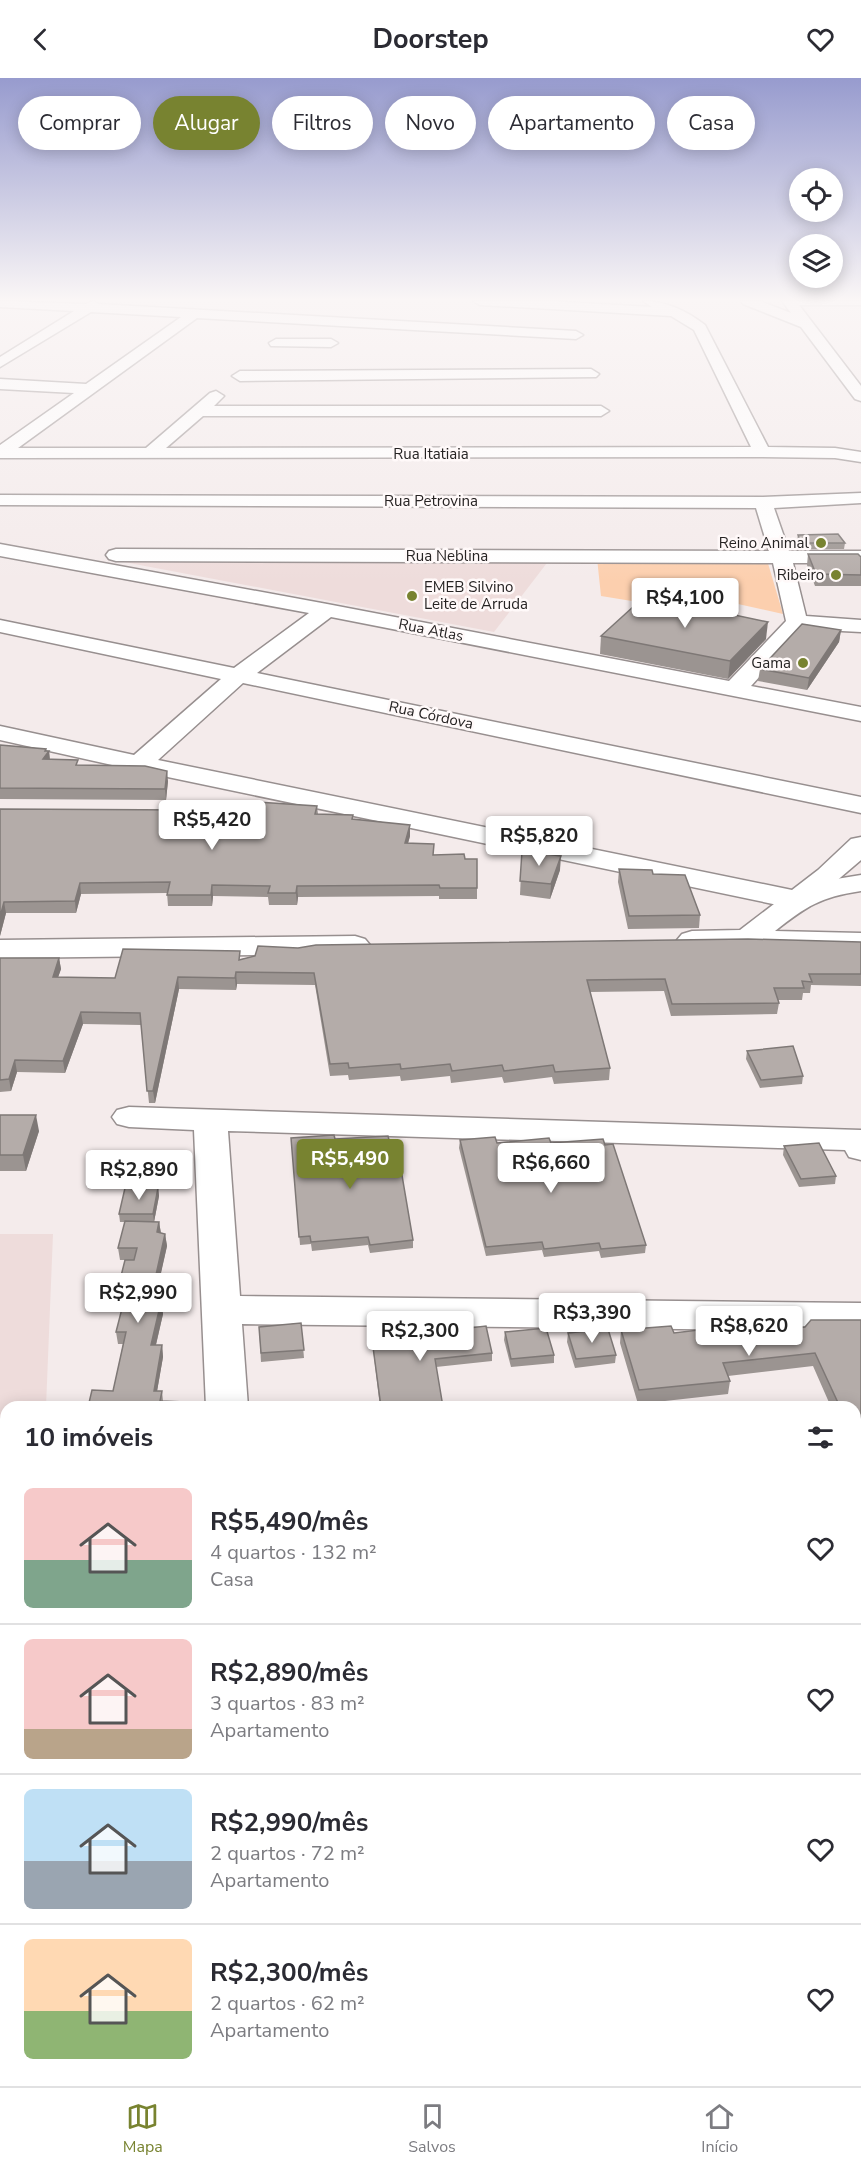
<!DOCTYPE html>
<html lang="pt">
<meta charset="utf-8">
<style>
body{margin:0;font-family:"Nunito Sans",sans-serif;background:#f2f2f3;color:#2b2b33;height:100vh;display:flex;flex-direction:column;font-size:22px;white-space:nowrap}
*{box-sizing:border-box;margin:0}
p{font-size:20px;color:#7c7c81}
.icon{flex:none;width:33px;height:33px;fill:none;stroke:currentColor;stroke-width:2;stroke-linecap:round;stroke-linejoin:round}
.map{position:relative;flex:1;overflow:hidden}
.side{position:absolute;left:0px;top:1323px;width:861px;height:686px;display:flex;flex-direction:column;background:#fff;border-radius:18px 18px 0 0;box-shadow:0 3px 15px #0003}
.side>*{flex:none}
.guide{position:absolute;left:18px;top:18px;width:825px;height:54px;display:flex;gap:12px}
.controls{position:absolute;left:789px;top:90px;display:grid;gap:12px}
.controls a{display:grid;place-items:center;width:54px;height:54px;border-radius:50%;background:#fff;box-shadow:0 3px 15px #0003;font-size:30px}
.price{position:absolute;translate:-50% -51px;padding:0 14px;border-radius:6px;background:#fff;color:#222;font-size:20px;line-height:39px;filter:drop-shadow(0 2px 3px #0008)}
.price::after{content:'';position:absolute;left:50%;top:36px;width:18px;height:14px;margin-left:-9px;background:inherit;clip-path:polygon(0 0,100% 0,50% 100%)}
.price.current{background:#788330;color:#fff}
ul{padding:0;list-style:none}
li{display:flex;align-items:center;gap:18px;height:150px;padding:0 24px}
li+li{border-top:2px solid #e1e1e2}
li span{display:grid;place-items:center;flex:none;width:168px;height:120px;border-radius:9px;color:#555}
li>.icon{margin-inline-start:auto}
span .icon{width:72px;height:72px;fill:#fffc;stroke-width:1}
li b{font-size:26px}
h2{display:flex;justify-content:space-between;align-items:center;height:72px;padding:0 24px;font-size:26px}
.tag{padding:0 21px;border-radius:27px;background:#fff;box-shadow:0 3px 15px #0003;font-size:21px;line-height:54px}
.tag.current{background:#788330;color:#fff}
header{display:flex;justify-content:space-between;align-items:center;height:78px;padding:0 24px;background:#fff;font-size:27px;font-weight:700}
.tab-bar{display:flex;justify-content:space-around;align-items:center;height:84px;border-top:2px solid #e1e1e2;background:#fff;font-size:16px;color:#7c7c81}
.tab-bar a{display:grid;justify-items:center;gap:3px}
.tab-bar .current{color:#788330}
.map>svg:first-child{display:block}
.built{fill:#eedcdb}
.green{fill:#fccfae}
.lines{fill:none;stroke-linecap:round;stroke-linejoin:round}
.minor-casing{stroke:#978f8f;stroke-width:3}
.major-casing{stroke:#978f8f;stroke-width:3}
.minor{fill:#fff;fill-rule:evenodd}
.major{fill:#fff;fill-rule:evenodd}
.wall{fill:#9b9491}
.shaded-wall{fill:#7e7876}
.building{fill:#b4aca9;stroke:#7e7876;stroke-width:1.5}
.poi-dot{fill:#788330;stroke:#fff9f9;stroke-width:2}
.labels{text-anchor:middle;stroke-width:5;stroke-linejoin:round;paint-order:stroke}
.far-street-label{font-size:15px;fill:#262323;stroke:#fff9f9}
.far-poi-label{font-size:15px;fill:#262323;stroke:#fff9f9;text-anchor:end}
</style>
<header><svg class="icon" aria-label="back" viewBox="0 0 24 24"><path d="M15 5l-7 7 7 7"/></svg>Doorstep<svg class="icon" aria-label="heart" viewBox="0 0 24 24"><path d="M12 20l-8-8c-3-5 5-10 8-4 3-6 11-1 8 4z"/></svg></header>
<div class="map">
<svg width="861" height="2008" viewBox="0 0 861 2008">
<rect width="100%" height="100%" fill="#f4ebeb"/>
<g class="built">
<polygon points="108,481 550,481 494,554"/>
<polygon points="0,1156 53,1156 46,1329 6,1329 6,2002 52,2003 52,2008 0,2008"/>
</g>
<g class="green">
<polygon points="597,480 767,482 783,536 661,509 644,525 601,518"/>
<polygon points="6,1674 6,1807 0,1808 0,1675"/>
</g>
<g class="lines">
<g class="minor-casing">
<g id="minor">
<path d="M0,223L86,226L93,223L99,226L576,253L583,257L576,261L197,240L18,370H146L210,315L216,313L224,318L214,328H601L609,333L601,338H203L166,370L751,369L694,252L671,238L480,227L473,223H548L652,229L643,223C666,223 687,233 705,247L768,369L835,370L861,374V384L835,380L762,379L0,380V367L74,315L0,311V301L86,306L181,239L91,234L0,289V279L74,233L0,229Z"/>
<polygon points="741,223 760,223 791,235 782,223 861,223 861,227 799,227 861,308 861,323 855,321 801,249 743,226"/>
<polygon points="276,261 331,261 338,265 331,269 271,268 269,265"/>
<polygon points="591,291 599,296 596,299 240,303 232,298 240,293"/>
<polygon points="861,415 861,425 774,430 789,473 861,473 861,485 793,485 806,538 861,542 861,554 803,551 751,608 861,629 861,643 331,539 257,595 861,719 861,735 243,605 158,682 792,812 818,792 851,761 861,759 861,782 807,828 797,831 139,693 0,662 0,648 134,677 221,601 0,554 0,542 234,590 309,535 0,478 0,466 327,526 729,603 786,543 773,485 116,483 109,481 106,477 109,473 116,471 769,473 756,430 0,427 0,417 763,419"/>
<polygon points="129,1029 861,1052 861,1082 849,1079 845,1072 228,1053 240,1218 861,1225 861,1253 242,1246 248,1329 206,1329 194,1052 129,1049 117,1046 112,1039 117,1032"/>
<rect x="855" y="1471" width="6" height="38"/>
<rect x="855" y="1820" width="6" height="54"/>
<rect x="238" y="2002" width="58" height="6"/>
</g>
</g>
<g class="major-casing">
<g id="major">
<path d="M861,797V813C820,819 807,828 775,853L861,855V873L692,871L682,868L677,862L682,856L692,853L740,852L787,816L824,803Z"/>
<polygon points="355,858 365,861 370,867 365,873 355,876 0,880 0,862"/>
</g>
</g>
<use href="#minor" class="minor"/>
<use href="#major" class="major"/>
</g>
<g class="wall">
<polygon points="798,457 845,465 844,471 800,471 797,462"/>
<polygon points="808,476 861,479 861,508 815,508 807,487"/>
<polygon points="841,552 839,564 807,612 758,603 760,591"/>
<polygon points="601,558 766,561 728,601 600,576"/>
<polygon points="0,667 46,671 46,673 49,673 50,682 168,703 166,722 0,721"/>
<polygon points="317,728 318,736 353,737 353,741 410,747 410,758 408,765 434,777 465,781 477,781 477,821 439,821 439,818 298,819 297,827 269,827 268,819 213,818 212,828 168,828 167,815 81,816 76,835 6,835 0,858 0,731 189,732"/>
<polygon points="522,773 560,792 550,821 520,817"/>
<polygon points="619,791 653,796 700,837 699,850 628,851 618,804"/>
<polygon points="861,864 861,908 811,907 810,915 803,915 802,922 778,922 779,925 777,936 671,938 664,913 590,914 610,990 609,1002 554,1006 552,999 504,1005 502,999 451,1005 450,998 401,1003 400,998 349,1002 348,997 330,998 315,907 237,906 236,912 179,911 155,1025 149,1025 141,947 83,946 65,995 17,994 11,1013 0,1014 0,880 59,880 61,891 58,899 115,900 241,881 298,870"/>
<polygon points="747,973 803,998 802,1006 760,1010 746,981"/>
<polygon points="0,1037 39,1053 26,1093 0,1093"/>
<polygon points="291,1060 335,1061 413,1162 413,1170 370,1175 368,1167 312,1173 311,1166 300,1167"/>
<polygon points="460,1062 497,1065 551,1065 646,1167 645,1175 601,1180 599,1173 544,1179 542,1172 486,1178 459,1070"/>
<polygon points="784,1068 836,1098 835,1106 799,1109 783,1077"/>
<polygon points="158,1110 159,1118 154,1144 159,1144 161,1155 165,1156 167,1168 154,1224 161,1224 163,1236 156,1267 162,1267 163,1279 157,1313 162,1313 163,1323 186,1329 113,1313 123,1266 118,1266 116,1254 124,1223 119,1223 118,1210 125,1182 120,1182 118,1170 125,1144 120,1144 119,1136"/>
<polygon points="861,1242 861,1403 855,1403 855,1329 831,1329 813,1288 728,1298 730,1303 728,1316 638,1326 620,1265 621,1252 674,1255 735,1256"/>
<polygon points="301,1245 304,1280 261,1284 259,1249"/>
<polygon points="371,1254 426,1255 492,1275 492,1283 436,1289 443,1329 380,1329"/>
<polygon points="505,1254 554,1277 554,1285 511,1289 504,1262"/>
<polygon points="568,1255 616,1277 615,1285 575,1290 567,1264"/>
<polygon points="855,1516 861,1516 861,1551 855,1552"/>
<polygon points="861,1664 861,1718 855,1719 855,1665"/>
<polygon points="855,1865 857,1868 861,1868 861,1928 855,1929"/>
<polygon points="666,2002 751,2002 750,2008 668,2008"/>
</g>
<g class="shaded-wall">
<polygon points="768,544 766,561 728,601 730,583"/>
<polygon points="841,552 839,564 807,612 809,600"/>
<polygon points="46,671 47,676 49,673 50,684 43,681"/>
<polygon points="167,693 168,703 166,722 165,711"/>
<polygon points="410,747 410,758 405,776 405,765"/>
<polygon points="561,778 560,792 550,821 551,806"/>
<polygon points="80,805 81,816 76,835 75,823"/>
<polygon points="212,807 213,818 212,828 211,817"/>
<polygon points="297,808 298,819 297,827 296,815"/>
<polygon points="4,824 6,835 0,858 0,839"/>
<polygon points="59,880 61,891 54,911 53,899"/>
<polygon points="236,894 237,906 236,912 235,900"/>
<polygon points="178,899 179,911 155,1025 153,1013"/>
<polygon points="81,934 83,946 65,995 63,983"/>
<polygon points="15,982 17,994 11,1013 9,1001"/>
<polygon points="36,1037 39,1053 26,1093 23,1077"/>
<polygon points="158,1110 159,1118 154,1144 153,1136"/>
<polygon points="159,1144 161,1156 157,1154"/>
<polygon points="165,1156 167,1168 152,1236 150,1224"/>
<polygon points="161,1224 163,1236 153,1279 151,1267"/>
<polygon points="162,1267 163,1279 155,1325 154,1313"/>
<polygon points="172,2002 176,2002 175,2008 171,2008"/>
</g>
<g class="building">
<polygon points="838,456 845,465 801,465 798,457"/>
<polygon points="808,476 858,476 861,479 861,497 816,496"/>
<polygon points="645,518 768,544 730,583 601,558"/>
<polygon points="802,546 841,552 809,600 760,591"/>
<polygon points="0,667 46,671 45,673 49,673 43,681 78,682 76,687 145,688 167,693 165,711 0,710"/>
<polygon points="257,724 317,728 315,736 353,737 352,741 410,747 405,765 434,766 433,777 464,776 465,781 477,781 477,810 440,810 439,807 297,808 296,815 268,815 270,808 212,807 211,817 167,817 170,804 80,805 75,823 4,824 0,839 0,731 189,732"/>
<polygon points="522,773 561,778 551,806 520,803"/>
<polygon points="619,791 652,792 653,796 685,797 700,837 629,838"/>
<polygon points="748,861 861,864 861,896 809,896 812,904 802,903 804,910 774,910 779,925 672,926 665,901 587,902 610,990 555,994 553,987 504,993 502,987 452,993 450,986 401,991 400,986 349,990 348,985 330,986 314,895 236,894 235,900 178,899 153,1013 147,1013 140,935 81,934 63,983 15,982 9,1001 0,1002 0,880 59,880 53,899 115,900 123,871 240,873 239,882 255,878 258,868 298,870 316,867"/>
<polygon points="793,968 803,998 761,1002 747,973"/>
<polygon points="0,1037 36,1037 23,1077 0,1077"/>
<polygon points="334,1057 335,1061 388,1058 389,1062 396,1062 413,1162 370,1167 368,1159 311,1164 310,1158 299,1159 291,1060"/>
<polygon points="495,1059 497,1065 549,1060 551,1065 603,1061 605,1067 613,1066 646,1167 601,1171 599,1165 544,1171 542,1164 486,1169 460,1062"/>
<polygon points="819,1065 836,1098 801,1101 784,1068"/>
<polygon points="125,1110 158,1110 153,1136 119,1136"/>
<polygon points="125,1143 159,1144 157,1154 165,1156 150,1224 161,1224 151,1267 162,1267 154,1313 162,1313 160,1323 185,1324 184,1329 88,1329 92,1312 113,1313 126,1254 116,1254 127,1211 118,1210 125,1182 134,1182 137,1170 118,1170"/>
<polygon points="811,1242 861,1242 861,1390 855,1391 855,1329 840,1329 815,1275 723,1285 730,1303 639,1312 621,1252 671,1248 674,1255 732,1248 735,1256 805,1249"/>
<polygon points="301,1245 304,1272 261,1275 259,1249"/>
<polygon points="486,1248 492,1275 435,1281 443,1329 381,1329 371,1254 425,1249 426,1255"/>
<polygon points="546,1250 554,1277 511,1281 505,1254"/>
<polygon points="608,1251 616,1277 576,1281 568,1255"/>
<polygon points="322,1324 322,1329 272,1329"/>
<rect x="855" y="1516" width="6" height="27"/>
<polygon points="861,1664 861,1710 856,1710 855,1708 855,1665"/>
<polygon points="855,1865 857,1868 861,1868 861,1920 855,1921"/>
<polygon points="118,2002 172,2002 171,2008 117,2008"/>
<polygon points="492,2002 518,2002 519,2008 493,2008"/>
<polygon points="670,2002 747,2002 713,2008 671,2008"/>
</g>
<linearGradient id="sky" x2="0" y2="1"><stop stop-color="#979bce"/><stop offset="0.44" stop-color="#faf6f6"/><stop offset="1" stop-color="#faf6f6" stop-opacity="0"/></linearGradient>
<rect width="861" height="504" fill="url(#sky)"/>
<g class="poi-dot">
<circle cx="821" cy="465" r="6"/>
<circle cx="836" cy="497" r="6"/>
<circle cx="412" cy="518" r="6"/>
<circle cx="803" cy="585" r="6"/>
</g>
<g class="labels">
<g class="far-street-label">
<text x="431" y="381">Rua Itatiaia</text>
<text x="431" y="428">Rua Petrovina</text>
<text x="447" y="483">Rua Neblina</text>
<text transform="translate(431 552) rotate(11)" y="5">Rua Atlas</text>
<text transform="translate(431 637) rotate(12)" y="5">Rua Córdova</text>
</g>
<g class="far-poi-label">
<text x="809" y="470">Reino Animal</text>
<text x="824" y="502">Ribeiro</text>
<text x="424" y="514" text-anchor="start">EMEB Silvino<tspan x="424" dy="17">Leite de Arruda</tspan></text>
<text x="791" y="590">Gama</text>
</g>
</g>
</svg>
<div class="controls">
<a><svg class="icon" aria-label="locate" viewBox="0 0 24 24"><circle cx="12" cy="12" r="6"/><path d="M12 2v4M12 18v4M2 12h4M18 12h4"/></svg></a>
<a><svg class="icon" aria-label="layers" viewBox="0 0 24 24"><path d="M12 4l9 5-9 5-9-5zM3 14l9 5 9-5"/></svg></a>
</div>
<b class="price" style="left:685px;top:551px">R$4,100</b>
<b class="price" style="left:212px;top:773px">R$5,420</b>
<b class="price" style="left:539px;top:789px">R$5,820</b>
<b class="price current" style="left:350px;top:1112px">R$5,490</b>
<b class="price" style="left:551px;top:1116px">R$6,660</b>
<b class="price" style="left:139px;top:1123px">R$2,890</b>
<b class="price" style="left:138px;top:1246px">R$2,990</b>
<b class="price" style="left:592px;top:1266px">R$3,390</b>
<b class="price" style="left:749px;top:1279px">R$8,620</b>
<b class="price" style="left:420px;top:1284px">R$2,300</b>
<div class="guide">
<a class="tag">Comprar</a>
<a class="tag current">Alugar</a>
<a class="tag">Filtros</a>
<a class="tag">Novo</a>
<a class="tag">Apartamento</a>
<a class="tag">Casa</a>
</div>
<section class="side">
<h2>10 imóveis<svg class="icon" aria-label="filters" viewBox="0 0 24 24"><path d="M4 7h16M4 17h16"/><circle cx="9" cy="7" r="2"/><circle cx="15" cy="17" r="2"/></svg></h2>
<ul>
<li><span style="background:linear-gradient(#f6c9c9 60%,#7fa58c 0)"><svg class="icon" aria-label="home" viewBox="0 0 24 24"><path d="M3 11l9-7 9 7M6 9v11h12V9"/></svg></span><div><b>R$5,490/mês</b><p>4 quartos · 132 m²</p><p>Casa</p></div><svg class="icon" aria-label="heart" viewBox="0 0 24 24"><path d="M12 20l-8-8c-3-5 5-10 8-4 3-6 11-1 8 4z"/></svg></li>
<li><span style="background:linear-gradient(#f6c9c9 75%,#b9a48a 0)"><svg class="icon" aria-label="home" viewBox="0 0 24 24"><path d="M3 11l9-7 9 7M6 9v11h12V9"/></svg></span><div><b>R$2,890/mês</b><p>3 quartos · 83 m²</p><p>Apartamento</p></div><svg class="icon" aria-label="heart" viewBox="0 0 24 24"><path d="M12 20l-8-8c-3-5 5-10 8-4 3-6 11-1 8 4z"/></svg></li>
<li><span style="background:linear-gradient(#bfe0f5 60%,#9aa5b1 0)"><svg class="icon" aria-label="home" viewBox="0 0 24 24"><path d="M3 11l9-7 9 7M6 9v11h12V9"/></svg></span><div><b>R$2,990/mês</b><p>2 quartos · 72 m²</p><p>Apartamento</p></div><svg class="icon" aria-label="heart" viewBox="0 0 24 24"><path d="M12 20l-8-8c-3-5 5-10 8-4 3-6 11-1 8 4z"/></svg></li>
<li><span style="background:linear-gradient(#ffd9b3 60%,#8fb573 0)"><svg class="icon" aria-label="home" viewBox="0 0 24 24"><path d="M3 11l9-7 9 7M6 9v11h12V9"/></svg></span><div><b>R$2,300/mês</b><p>2 quartos · 62 m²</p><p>Apartamento</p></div><svg class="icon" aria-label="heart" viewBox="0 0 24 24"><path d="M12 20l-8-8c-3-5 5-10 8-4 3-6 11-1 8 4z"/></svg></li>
</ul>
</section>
</div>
<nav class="tab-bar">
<a class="current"><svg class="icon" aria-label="map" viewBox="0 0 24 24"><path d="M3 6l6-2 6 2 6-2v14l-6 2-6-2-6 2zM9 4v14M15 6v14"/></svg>Mapa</a>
<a><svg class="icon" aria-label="saved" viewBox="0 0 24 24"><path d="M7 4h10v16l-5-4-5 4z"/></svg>Salvos</a>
<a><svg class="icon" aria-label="home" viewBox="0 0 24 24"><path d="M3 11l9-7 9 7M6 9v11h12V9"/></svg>Início</a>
</nav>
